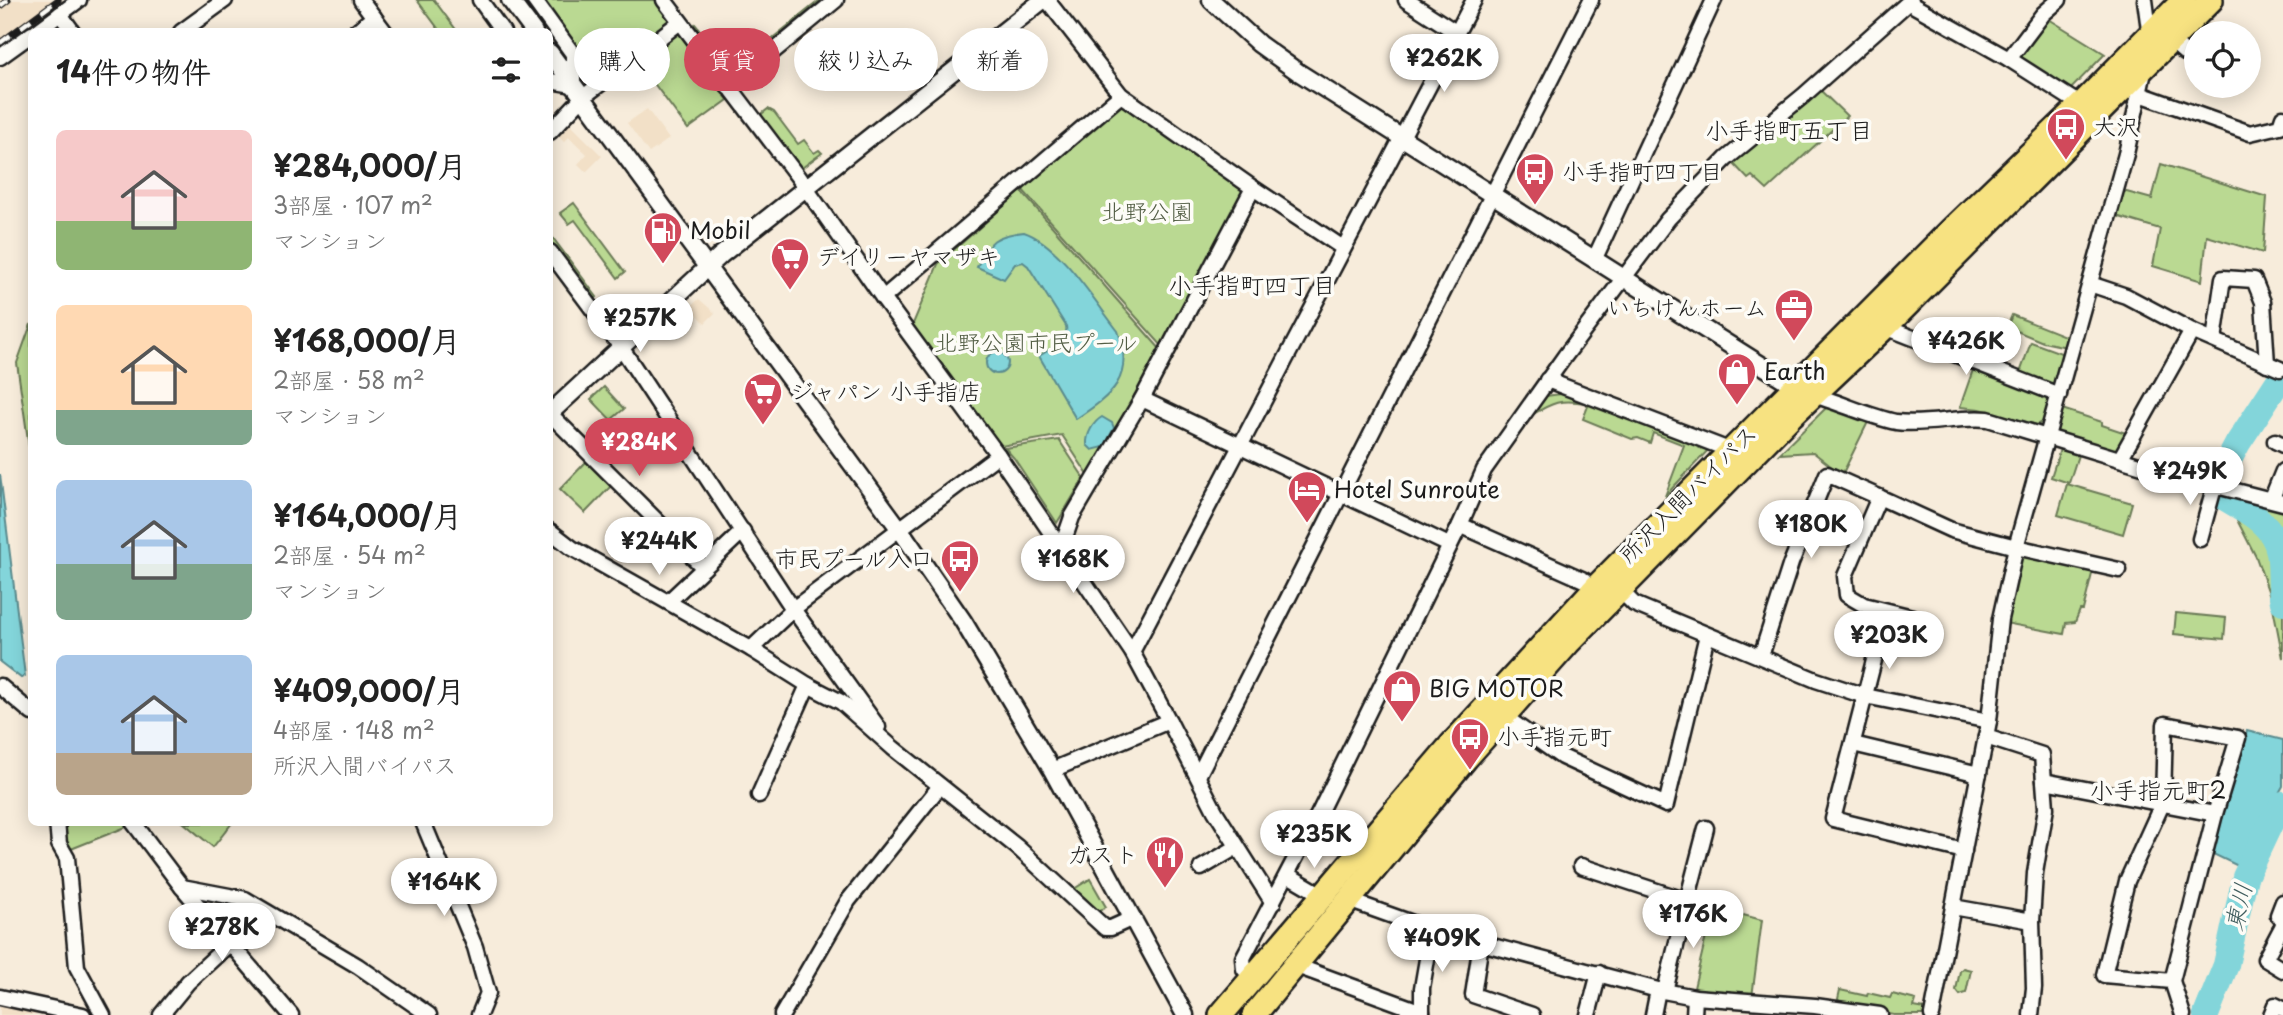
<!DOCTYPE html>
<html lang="ja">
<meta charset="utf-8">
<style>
body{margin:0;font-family:"Playpen Sans","Klee One",sans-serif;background:#f6f6f6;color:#222;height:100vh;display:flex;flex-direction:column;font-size:26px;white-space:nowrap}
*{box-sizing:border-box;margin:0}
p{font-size:23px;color:#767676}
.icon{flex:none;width:38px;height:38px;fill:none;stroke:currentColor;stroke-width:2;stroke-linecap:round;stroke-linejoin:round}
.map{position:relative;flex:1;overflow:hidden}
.panel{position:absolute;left:28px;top:28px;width:525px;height:798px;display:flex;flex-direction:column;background:#fff;border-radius:10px;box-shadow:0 4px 18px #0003}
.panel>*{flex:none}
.hud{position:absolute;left:574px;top:28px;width:665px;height:63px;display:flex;gap:14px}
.tools{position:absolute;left:2184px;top:21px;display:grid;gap:14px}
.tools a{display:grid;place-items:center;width:77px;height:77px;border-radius:50%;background:#fff;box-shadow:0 4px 18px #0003;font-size:35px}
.price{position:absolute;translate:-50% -60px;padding:0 16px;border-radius:24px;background:#fff;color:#222;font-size:23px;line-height:46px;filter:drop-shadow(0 2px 4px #0008)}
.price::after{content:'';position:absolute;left:50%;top:42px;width:21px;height:16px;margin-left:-10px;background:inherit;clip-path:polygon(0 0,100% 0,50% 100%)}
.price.current{background:#d1495b;color:#fff}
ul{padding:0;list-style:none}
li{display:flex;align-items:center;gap:21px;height:175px;padding:0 28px}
li span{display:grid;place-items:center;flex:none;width:196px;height:140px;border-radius:10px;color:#555}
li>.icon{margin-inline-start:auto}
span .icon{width:84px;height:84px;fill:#fffc;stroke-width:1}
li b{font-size:30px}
h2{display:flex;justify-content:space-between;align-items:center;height:84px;padding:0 28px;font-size:30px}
.pill{padding:0 24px;border-radius:32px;background:#fff;box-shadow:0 4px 18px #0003;font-size:24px;line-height:63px}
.pill.current{background:#d1495b;color:#fff}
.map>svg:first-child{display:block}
.built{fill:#f2e0c7}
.green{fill:#bad992;stroke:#6b7a57;stroke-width:2}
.water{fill:#83d5da;stroke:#5a8b8e;stroke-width:2}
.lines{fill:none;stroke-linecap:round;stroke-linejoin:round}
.river{stroke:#83d5da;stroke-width:26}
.minor-casing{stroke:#1c1c1c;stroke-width:19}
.tertiary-casing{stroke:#1c1c1c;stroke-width:21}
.trunk-casing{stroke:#1c1c1c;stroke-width:28}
.minor{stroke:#fdfcf7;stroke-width:14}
.tertiary{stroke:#fdfcf7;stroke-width:16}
.trunk{stroke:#f7e281;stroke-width:23}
.rail-casing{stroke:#1c1c1c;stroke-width:7}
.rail{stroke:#fdfcf7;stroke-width:4.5;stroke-dasharray:13;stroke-linecap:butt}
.labels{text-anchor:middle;stroke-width:7;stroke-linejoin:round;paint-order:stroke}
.poi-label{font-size:23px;fill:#1c1c1c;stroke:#fdfcf7;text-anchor:start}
.park-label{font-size:23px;fill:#535e45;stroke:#fdfcf7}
.street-label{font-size:23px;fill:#1c1c1c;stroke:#fdfcf7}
.neighbourhood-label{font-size:24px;fill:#1c1c1c;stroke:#fdfcf7}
.water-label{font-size:24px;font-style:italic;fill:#405d5e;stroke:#fdfcf7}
</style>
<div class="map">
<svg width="2283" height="1015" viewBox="0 0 2283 1015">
<rect width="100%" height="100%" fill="#f7ecdb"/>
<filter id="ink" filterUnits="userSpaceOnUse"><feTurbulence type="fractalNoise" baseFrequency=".0143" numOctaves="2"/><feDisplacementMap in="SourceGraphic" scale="14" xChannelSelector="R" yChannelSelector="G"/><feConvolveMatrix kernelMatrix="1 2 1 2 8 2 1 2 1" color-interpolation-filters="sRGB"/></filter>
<g filter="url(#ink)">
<g class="built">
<polygon points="0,0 69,0 0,51"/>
<polygon points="647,109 669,139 649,153 627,123"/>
<polygon points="569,123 602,156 586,172 578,164 587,154 569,137 564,142 557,135"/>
<polygon points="699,299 715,313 705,323 690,307"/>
<polygon points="0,1003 60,1015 0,1015"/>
</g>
<g class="green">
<polygon points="417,0 434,0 457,31 440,31"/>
<polygon points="548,0 661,0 676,21 599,78 544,3"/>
<polygon points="820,0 823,0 732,73 725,72 691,28 695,24 721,56 727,51 737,63 742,59 744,61"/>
<polygon points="2044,16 2105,54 2067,93 2014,59"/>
<polygon points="678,32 728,100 688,129 638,62"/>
<polygon points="905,63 917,77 908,84 897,69"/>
<polygon points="1818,88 1847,116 1767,190 1752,176 1748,179 1732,162"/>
<polygon points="1121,100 1250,188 1163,347 1021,188"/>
<polygon points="768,109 774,112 798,144 804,140 814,153 819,150 822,153 799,170 759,116"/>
<polygon points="2161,164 2267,197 2263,253 2207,236 2202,281 2153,266 2160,229 2116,216 2123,191 2152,199"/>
<polygon points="1021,191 1161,350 1090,478 1062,435 1001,446 912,326 938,264"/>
<polygon points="574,203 625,272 618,278 575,220 569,224 560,213"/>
<polygon points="553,238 597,297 592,301 550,243"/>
<polygon points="2012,315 2070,338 2067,347 2043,342 2007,327"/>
<polygon points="31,324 31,461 17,363"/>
<polygon points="2031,342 2064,354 2055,385 2051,386 2020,373"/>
<polygon points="1975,364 2051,398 2045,421 2037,425 1980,409 1960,407"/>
<polygon points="604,387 624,409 611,420 591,399"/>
<path d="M1568,393L1711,447L1665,496L1684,445L1653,433L1650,443L1638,438L1632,439L1583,419L1588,406L1586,403C1560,399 1553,402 1530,416L1546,396Z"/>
<polygon points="1828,406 1868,422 1842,475 1813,452 1779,454"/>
<polygon points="2062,409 2102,422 2102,425 2129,434 2120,451 2113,454 2055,435 2058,411"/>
<polygon points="1059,440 1084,478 1057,523 1014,458 1005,448"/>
<polygon points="2061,446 2079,452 2069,483 2051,477"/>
<polygon points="587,461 612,485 585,513 560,489"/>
<polygon points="2067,484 2132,503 2123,534 2058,515"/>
<polygon points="2245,498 2283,511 2283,658 2272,602 2256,557 2237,520"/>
<polygon points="2019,553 2093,570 2083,610 2080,610 2075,622 2066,623 2064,634 2005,623"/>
<polygon points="2176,613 2226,618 2224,639 2174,634"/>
<polygon points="129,822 131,825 66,851 61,823"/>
<polygon points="184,823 232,823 213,847"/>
<polygon points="1090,879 1106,907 1096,913 1074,889"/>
<polygon points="1713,907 1762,920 1752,997 1693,992"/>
<polygon points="1963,968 1971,970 1966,993 1960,995 1956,990 1960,971"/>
<polygon points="1840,990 1867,996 1868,993 1890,998 1892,994 1916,1000 1914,1007 1925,1009 1923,1015 1894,1015 1841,1004 1838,999"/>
</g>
<g class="water">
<path d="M1024,232C1060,244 1095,302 1118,331C1135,378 1112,395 1076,419L1039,356C1051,348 1069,342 1066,326L1028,266L1023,262L1015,264L1004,279L977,267C989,240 995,235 1024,232Z"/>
<circle cx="997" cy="363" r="11"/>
<path d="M1102,417L1112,423L1114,428L1104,447L1092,450L1087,445C1086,435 1093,422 1102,417Z"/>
<polygon points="0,474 25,676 21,678 0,662"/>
<polygon points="2247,731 2283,740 2283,786 2238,866 2211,853"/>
</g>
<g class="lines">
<g class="river">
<path d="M2283,374L2238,443L2221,475L2225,498C2247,511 2274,524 2279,552C2282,569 2279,585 2283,602"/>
<polyline points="2206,1015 2226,965 2245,877 2270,824 2283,804"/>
</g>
<g class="minor-casing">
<g id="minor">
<polyline points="361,0 385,32"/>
<polyline points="480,0 503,32"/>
<polyline points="534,0 573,54 573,85 550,81"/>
<polyline points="664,0 798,177 883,298 998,455 1132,652 1169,721"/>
<polyline points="1047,0 1121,95 1253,188 1343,248"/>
<polyline points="1406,0 1457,33"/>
<polyline points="2145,0 2150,37"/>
<polyline points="1909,3 2009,59 2081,105"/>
<polyline points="60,14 73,32"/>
<polyline points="36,32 79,0"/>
<polyline points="181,32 225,0"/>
<polyline points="355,32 374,17"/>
<polyline points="2170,40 2185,53 2196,57"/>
<polyline points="0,57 32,34"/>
<polyline points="2009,59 2043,14 2059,0"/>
<polyline points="729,88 836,0"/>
<polyline points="2140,94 2250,133 2280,126 2283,117"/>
<polyline points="550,132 582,98 680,22"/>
<polyline points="550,252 621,347 793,609 878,727"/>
<polyline points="1595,258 1714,0"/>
<polyline points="2090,284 2126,296 2192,331 2120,459"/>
<polyline points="883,298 1121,95"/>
<polyline points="1885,327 2059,395"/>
<polyline points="2192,331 2280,369"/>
<polyline points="2214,340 2223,278 2254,280 2263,302 2267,364"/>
<polyline points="1547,380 1732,451"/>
<path d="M1813,395C1839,402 1870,417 1896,422C1927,426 1958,416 1988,419L2162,472L2283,503"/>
<polyline points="1142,399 1253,188"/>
<polyline points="550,414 704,568"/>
<polyline points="2275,441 2283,445"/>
<polyline points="2272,498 2283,471"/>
<polyline points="1460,525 1584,580"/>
<polyline points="550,531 572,548 751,649 808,685 841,702 893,748 1017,847 1105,928 1111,928 1133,918"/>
<polyline points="2200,539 2215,484"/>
<polyline points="1062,546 1072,517 1142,399 1449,545"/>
<polyline points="1617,593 1628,598 1634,604 1816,680 1865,696 1989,721"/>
<polyline points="668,602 743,531"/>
<polyline points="1912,617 1864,605 1847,595 1845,576 1879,497 1951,530 2016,547 2119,570"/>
<polyline points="1880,637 1833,819 1964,851"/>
<polyline points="751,649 793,609 998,455"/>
<polyline points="1132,652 1474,0"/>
<polyline points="1761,656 1791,563 1827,474 1879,497"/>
<polyline points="0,686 32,713"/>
<polyline points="1502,715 1562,757 1666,805 1707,635"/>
<polyline points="1986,737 2042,755 2046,808 2035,873 2032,921 2034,988 2031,1015"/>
<polyline points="1853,744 1979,774"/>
<polyline points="1052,770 1169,721 1215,811 1273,903"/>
<polyline points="1198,776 1591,0"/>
<polyline points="2044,781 2215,814"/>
<polyline points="759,795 808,685"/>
<polyline points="57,822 59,844 67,858 77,967 103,1015"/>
<polyline points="133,822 182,887 291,1015"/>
<polyline points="423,822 475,947 488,993 479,1015"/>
<polyline points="1581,866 1687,901 1706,828"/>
<polyline points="1201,868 1237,847"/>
<polyline points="1288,875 1322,895"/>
<polyline points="182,887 245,899 358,966 429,1015"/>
<polyline points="1348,900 1432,930 1658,990 1695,997 1815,1006 1880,1015"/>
<polyline points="2283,902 2278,915 2283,921"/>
<polyline points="1953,907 2032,921"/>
<polyline points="2283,925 2265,959 2283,970"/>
<polyline points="1481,943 1473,995 1532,1015"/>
<polyline points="1294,965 1422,1012"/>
<polyline points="1244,969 1243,958 1319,813 1460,525 1484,470 1565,356 1668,219 1726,159 1803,96 1911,0"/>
<polyline points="2172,981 2104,975 2127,881 2163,802 2165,724 2238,738 2215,814 2172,981 2183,1015"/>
<polyline points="1665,991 1687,901"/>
<polyline points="0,997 83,1015"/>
<polyline points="161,1015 188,982 229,944"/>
<polyline points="782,1015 848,901 940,786"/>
<polyline points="1422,1015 1422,988 1432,930"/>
<polyline points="1588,1015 1599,973"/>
<polyline points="1653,1015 1658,990"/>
<polyline points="1694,1015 1695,997"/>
<polyline points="1932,1015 1989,721 2000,619 2016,547 2126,154 2145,67"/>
<polyline points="2271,1015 2275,1005 2283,1009"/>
</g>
</g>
<g class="tertiary-casing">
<g id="tertiary">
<polyline points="510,0 534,32"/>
<polyline points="1211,0 1259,44 1298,72 1804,392"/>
<polyline points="550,53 901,531 963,621 1052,770 1185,1015"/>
<polyline points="550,413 721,255 1043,0"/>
</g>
</g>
<g class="trunk-casing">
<g id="trunk">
<polyline points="1221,1015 1451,745 1598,585 1950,231 2081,105 2184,0"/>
<polyline points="1254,1015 1466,758 1568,643 1792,415 1885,327 2211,0"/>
</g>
</g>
<use href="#minor" class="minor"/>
<use href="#tertiary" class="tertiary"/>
<use href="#trunk" class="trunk"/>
<g class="rail-casing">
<g id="rail">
<polyline points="0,6 8,0"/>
<polyline points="0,43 58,0"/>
</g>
</g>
<use href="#rail" class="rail"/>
</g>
</g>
<defs>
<g id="bus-pin" transform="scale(2.0125)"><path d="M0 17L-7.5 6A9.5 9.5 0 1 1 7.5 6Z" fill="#d1495b" stroke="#fdfcf7"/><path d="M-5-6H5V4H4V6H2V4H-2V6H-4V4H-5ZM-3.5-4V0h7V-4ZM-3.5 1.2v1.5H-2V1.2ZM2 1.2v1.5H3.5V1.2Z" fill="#fff"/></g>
<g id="fuel-pin" transform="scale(2.0125)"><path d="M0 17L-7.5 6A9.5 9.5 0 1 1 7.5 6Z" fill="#d1495b" stroke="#fdfcf7"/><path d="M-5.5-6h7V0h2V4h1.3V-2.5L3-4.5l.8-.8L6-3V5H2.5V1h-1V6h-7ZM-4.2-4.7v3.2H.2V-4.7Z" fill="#fff"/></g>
<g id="supermarket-pin" transform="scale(2.0125)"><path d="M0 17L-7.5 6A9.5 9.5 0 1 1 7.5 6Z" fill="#d1495b" stroke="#fdfcf7"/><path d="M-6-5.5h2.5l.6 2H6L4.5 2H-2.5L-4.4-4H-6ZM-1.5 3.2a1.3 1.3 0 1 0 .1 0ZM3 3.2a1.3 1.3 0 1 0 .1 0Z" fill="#fff"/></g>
<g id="office-pin" transform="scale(2.0125)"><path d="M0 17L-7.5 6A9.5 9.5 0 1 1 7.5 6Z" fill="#d1495b" stroke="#fdfcf7"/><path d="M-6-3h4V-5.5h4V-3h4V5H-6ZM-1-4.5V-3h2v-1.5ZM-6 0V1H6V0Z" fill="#fff"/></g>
<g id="shop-pin" transform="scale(2.0125)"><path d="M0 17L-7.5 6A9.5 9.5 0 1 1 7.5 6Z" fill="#d1495b" stroke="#fdfcf7"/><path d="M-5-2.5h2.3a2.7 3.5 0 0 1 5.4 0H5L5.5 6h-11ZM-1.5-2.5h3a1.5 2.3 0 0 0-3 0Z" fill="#fff"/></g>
<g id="hotel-pin" transform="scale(2.0125)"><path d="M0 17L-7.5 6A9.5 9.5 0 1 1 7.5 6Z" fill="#d1495b" stroke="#fdfcf7"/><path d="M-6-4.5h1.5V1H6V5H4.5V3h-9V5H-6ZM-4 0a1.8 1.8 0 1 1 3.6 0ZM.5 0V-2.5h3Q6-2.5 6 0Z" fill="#fff"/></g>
<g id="restaurant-pin" transform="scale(2.0125)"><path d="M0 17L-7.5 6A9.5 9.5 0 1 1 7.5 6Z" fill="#d1495b" stroke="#fdfcf7"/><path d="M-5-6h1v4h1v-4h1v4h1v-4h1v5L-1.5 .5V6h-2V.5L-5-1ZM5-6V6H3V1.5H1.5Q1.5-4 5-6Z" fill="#fff"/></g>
</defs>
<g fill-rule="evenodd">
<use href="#bus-pin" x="2066" y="127"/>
<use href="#bus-pin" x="1535" y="172"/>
<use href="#fuel-pin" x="663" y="231"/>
<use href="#supermarket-pin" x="790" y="257"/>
<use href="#office-pin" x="1794" y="308"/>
<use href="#shop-pin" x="1737" y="372"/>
<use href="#supermarket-pin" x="763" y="392"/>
<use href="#hotel-pin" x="1307" y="490"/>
<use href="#bus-pin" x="960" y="559"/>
<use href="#shop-pin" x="1402" y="689"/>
<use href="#bus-pin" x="1470" y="737"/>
<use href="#restaurant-pin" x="1165" y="855"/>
</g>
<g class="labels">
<g class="poi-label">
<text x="2093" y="135">大沢</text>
<text x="1562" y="180">小手指町四丁目</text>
<text x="690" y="239">Mobil</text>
<text x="817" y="265">デイリーヤマザキ</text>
<text x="1767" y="316" text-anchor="end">いちけんホーム</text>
<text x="1764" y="380">Earth</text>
<text x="790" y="400">ジャパン 小手指店</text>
<text x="1334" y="498">Hotel Sunroute</text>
<text x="933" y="567" text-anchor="end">市民プール入口</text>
<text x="1429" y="697">BIG MOTOR</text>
<text x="1497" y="745">小手指元町</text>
<text x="1138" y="863" text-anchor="end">ガスト</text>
</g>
<g class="park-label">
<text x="1147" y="220">北野公園</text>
<text x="1036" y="351">北野公園市民プール</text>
</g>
<g class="street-label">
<text transform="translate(1688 494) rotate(-45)" y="8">所沢入間バイパス</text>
</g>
<g class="neighbourhood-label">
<text x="1789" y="139">小手指町五丁目</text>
<text x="1252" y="294">小手指町四丁目</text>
<text x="2158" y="799">小手指元町2</text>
</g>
<g class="water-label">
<text transform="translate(2239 907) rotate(-77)" y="8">東川</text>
</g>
</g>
</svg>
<div class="tools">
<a><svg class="icon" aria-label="locate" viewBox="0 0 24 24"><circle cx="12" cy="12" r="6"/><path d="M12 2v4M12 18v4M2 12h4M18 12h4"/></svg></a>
</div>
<b class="price" style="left:1444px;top:94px">¥262K</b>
<b class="price" style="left:640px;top:354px">¥257K</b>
<b class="price" style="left:1966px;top:377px">¥426K</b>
<b class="price current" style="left:639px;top:478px">¥284K</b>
<b class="price" style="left:2190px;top:507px">¥249K</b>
<b class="price" style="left:1811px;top:560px">¥180K</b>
<b class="price" style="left:659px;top:577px">¥244K</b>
<b class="price" style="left:1073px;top:595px">¥168K</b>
<b class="price" style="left:1889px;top:671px">¥203K</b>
<b class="price" style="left:1314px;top:870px">¥235K</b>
<b class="price" style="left:444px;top:918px">¥164K</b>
<b class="price" style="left:1693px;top:950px">¥176K</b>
<b class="price" style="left:222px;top:963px">¥278K</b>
<b class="price" style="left:1442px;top:974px">¥409K</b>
<div class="hud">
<a class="pill">購入</a>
<a class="pill current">賃貸</a>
<a class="pill">絞り込み</a>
<a class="pill">新着</a>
</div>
<section class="panel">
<h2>14件の物件<svg class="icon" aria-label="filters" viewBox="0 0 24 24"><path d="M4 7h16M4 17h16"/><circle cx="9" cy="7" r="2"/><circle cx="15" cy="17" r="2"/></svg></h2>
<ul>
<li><span style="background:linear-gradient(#f6c9c9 65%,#8fb573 0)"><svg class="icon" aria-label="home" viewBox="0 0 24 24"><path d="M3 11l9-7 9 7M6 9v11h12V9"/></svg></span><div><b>¥284,000/月</b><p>3部屋 · 107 m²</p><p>マンション</p></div></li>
<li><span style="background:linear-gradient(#ffd9b3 75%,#7fa58c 0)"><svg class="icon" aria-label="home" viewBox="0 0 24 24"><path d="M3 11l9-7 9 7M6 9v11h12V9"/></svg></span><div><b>¥168,000/月</b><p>2部屋 · 58 m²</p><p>マンション</p></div></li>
<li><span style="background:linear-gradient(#a9c7e8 60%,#7fa58c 0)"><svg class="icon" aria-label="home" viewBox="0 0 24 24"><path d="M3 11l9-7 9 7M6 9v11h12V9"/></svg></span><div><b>¥164,000/月</b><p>2部屋 · 54 m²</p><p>マンション</p></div></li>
<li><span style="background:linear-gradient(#a9c7e8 70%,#b9a48a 0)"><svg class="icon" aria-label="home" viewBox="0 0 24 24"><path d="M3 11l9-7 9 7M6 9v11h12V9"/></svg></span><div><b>¥409,000/月</b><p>4部屋 · 148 m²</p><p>所沢入間バイパス</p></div></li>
</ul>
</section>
</div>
